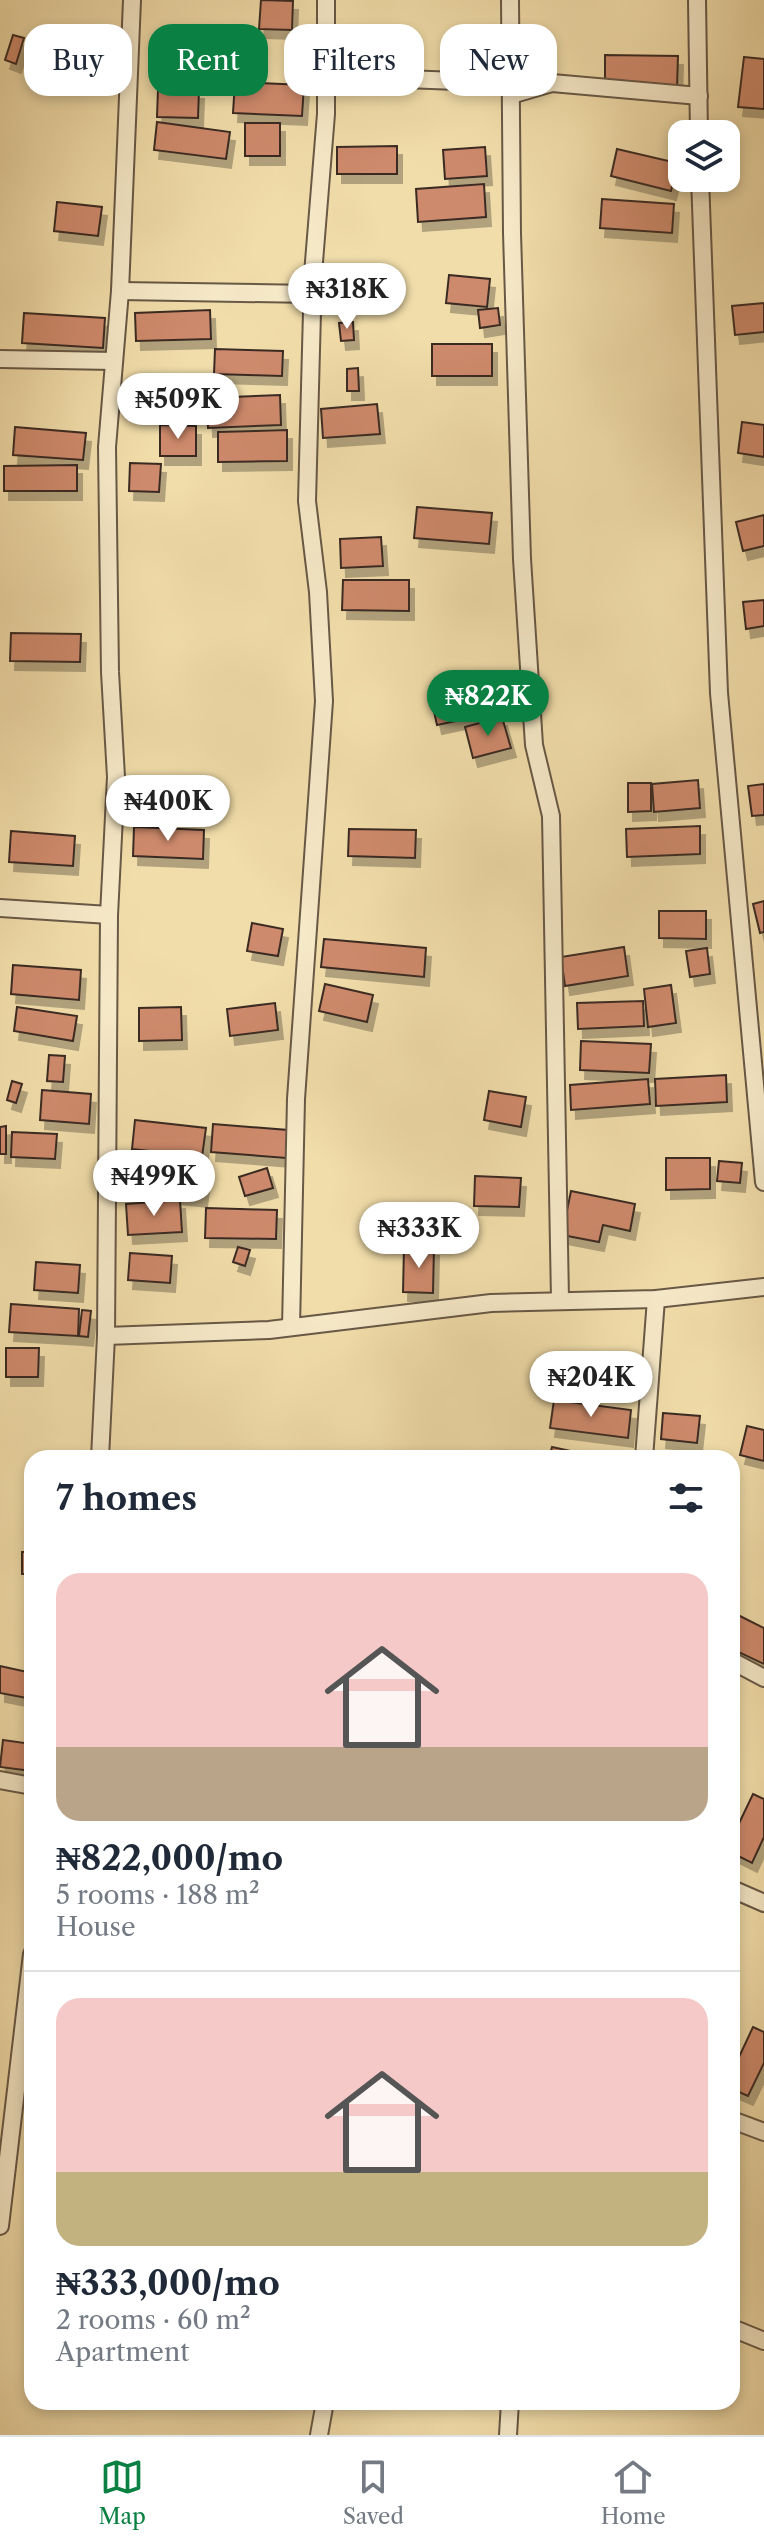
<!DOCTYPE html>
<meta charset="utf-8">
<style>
body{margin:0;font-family:"Libre Caslon Text",serif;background:#f2f2f3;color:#1f2937;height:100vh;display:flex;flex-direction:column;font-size:30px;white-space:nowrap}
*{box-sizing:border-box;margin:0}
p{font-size:26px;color:#747a83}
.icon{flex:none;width:44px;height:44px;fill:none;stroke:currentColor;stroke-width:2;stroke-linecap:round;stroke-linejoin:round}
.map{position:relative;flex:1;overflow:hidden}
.side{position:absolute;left:24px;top:1450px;width:716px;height:960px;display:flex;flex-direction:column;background:#fff;border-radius:24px;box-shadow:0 4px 12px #0003}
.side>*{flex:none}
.guide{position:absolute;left:24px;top:24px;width:716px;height:72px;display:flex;gap:16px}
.controls{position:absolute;left:668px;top:120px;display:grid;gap:16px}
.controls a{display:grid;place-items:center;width:72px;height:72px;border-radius:16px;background:#fff;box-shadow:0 4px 12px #0003;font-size:40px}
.price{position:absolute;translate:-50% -68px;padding:0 18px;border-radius:28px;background:#fff;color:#222;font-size:26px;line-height:52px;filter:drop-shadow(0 2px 4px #0008)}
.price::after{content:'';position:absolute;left:50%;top:48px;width:24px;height:18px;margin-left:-12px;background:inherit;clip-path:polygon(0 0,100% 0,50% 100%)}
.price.selected{background:#0b8043;color:#fff}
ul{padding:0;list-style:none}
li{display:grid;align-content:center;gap:16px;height:424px;padding:0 32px}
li+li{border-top:2px solid #e0e1e3}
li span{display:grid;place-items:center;height:248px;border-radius:24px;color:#555}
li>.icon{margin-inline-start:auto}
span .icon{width:144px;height:144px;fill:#fffc;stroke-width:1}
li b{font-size:34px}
h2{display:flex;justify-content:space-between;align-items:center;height:96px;padding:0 32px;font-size:34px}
.chip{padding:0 28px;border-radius:24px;background:#fff;box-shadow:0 4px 12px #0003;font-size:28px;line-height:72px}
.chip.selected{background:#0b8043;color:#fff}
.tab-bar{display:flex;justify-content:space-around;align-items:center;height:112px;border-top:2px solid #e0e1e3;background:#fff;font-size:22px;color:#747a83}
.tab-bar a{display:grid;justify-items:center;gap:4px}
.tab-bar .selected{color:#0b8043}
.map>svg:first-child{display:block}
.building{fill:#ce8a6c;stroke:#3b2c24;stroke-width:2;filter:url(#shadow)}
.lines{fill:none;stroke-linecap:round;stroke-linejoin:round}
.street-casing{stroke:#685846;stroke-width:20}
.street{stroke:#f6e9c8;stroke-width:16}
</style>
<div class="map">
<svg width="764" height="2435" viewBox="0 0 764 2435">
<defs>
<filter id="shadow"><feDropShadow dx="5" dy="9" stdDeviation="0" flood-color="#0004"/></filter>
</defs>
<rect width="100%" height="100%" fill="#f1ddaa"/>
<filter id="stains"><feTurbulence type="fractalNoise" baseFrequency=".0025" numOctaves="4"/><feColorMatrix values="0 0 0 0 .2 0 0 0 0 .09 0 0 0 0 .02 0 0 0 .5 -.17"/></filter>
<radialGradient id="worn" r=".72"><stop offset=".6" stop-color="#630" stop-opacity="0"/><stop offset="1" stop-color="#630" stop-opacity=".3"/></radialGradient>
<g class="building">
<polygon points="261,0 293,1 292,30 259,29"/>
<polygon points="13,35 24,38 16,64 5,60"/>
<polygon points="338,36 411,37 410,67 338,66"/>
<polygon points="605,55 678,56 677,88 605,87"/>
<polygon points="744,57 764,59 764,109 738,107"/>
<polygon points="235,82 304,85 302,116 233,113"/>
<polygon points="158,89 199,90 198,118 157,117"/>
<polygon points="157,122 230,132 226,159 154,150"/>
<rect x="245" y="123" width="35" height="33"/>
<polygon points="397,146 397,174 337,174 337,147"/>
<polygon points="485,147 487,176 445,179 443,150"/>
<polygon points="617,149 677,163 671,191 611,176"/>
<polygon points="484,184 486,217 418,222 416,189"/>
<polygon points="602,199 674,204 672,233 600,228"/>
<polygon points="57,202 102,207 98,236 54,231"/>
<polygon points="449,275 490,279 487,307 446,303"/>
<polygon points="764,303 764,332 735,335 732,306"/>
<polygon points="498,308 500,325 480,328 478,310"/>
<polygon points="210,310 211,339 136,341 135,313"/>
<polygon points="24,313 105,318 103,348 22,343"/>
<polygon points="353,322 354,340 341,341 339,323"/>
<rect x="432" y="344" width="60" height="32"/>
<polygon points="215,349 283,351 282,376 214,374"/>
<polygon points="358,368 359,391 347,391 347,369"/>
<polygon points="280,395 281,425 208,428 207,398"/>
<polygon points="377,404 380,434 323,438 321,409"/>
<polygon points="742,422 764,425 764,457 738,453"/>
<polygon points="160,425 196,426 196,456 160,456"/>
<polygon points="15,427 86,433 83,460 13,455"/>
<polygon points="287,430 287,461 218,462 218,432"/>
<polygon points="130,463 161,464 159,492 129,491"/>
<polygon points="77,465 77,491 4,491 4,466"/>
<polygon points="417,507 492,513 489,544 414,538"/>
<polygon points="764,515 764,546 743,551 736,522"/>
<polygon points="381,537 383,566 341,568 340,539"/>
<polygon points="343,580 409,580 409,611 342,610"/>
<polygon points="764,600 764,626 746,629 743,602"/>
<polygon points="11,633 81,634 80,662 10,661"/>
<polygon points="497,683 503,711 437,725 431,698"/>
<polygon points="502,717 511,748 473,758 465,727"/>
<polygon points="698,780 700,808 654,812 652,784"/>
<polygon points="628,783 651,783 651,811 628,812"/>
<polygon points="764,784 764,815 752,816 748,786"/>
<polygon points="700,826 700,854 627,857 626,829"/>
<polygon points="134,827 204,830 203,859 133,856"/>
<polygon points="349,829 416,830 415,858 348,856"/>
<polygon points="11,831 75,836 73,866 9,862"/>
<polygon points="764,901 764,932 760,933 753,904"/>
<polygon points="659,911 706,911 706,939 659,938"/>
<polygon points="252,923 283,929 278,956 247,951"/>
<polygon points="324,939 426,948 424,977 321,967"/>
<polygon points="624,947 628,976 565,986 561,957"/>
<polygon points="707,948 710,974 690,977 686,951"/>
<polygon points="13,965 81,970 79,1000 11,994"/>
<polygon points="325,984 373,995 367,1022 319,1011"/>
<polygon points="671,985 676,1023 648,1027 644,989"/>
<polygon points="643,1001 644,1026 578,1029 577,1003"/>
<polygon points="275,1003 278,1030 230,1036 227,1009"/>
<polygon points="17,1007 77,1016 73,1041 14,1031"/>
<polygon points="181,1007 182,1040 139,1041 139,1008"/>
<polygon points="581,1041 651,1044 649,1073 580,1070"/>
<polygon points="49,1055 65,1056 63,1082 47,1081"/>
<polygon points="726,1075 727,1102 656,1106 655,1079"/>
<polygon points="648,1079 650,1104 571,1110 570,1085"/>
<polygon points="12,1081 22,1084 16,1103 7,1100"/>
<polygon points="42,1090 91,1094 89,1124 40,1120"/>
<polygon points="489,1091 526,1097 521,1127 484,1120"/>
<polygon points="135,1120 206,1128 202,1157 132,1149"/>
<polygon points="213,1124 288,1130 286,1158 211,1152"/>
<polygon points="6,1126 6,1154 0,1154 0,1127"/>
<polygon points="12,1132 57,1134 55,1159 11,1157"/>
<polygon points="666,1158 710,1158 710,1189 666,1190"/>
<polygon points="719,1161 742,1163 740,1183 717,1181"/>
<polygon points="132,1165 205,1174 202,1198 129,1190"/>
<polygon points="267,1168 273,1188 245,1196 239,1177"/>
<polygon points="475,1176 521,1178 519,1207 474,1206"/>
<polygon points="571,1191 635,1204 630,1231 603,1225 599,1242 562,1235"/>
<polygon points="180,1200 182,1232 128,1235 126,1204"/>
<polygon points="206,1208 277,1210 276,1239 205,1238"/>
<polygon points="238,1247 250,1250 245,1266 233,1262"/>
<polygon points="404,1247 434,1247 433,1293 403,1292"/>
<polygon points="130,1253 172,1256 170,1283 128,1280"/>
<polygon points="36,1262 80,1265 78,1293 34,1290"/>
<polygon points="11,1304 79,1309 78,1336 9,1332"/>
<polygon points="82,1310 91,1311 88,1337 79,1336"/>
<polygon points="6,1348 39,1348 38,1377 6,1377"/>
<polygon points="554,1400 631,1410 628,1438 550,1428"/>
<polygon points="663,1413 700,1416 697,1443 661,1439"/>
<polygon points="747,1426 764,1430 764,1461 740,1455"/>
<polygon points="552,1447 603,1458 549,1458"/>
<rect x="22" y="1552" width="10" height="22"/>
<polygon points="734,1613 764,1628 764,1664 732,1649"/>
<polygon points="0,1666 32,1673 32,1699 0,1693"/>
<polygon points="3,1740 32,1744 32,1771 0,1767"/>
<polygon points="753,1794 764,1799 764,1837 752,1863 732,1853 732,1838"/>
<polygon points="753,2027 764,2032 764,2063 748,2096 732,2089 732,2072"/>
</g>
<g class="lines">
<g class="street-casing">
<g id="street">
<polyline points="510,0 512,233 522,559 534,745 551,816 560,1299"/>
<polyline points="697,0 699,134"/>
<polyline points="326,76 511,83"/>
<polyline points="511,95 552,83 699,96"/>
<polyline points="700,178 719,693 764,1182"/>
<polyline points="120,291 312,294"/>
<polyline points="0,359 114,361"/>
<polyline points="0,908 109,915"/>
<polyline points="291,1327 296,1099 324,701 318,592 307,501 313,274 326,114 326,0"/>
<polyline points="106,1336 269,1330 491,1303 656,1299 764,1287"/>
<polyline points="100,1458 106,1336 109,915 116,777 110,672 107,447 120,291 132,0"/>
<polyline points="644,1458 656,1299"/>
<polyline points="732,1661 764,1678"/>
<polyline points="0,1780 32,1786"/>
<polyline points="732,1889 764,1903"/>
<polyline points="732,2120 764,2132"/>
<polyline points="0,2226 32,1954"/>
<polyline points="732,2328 764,2341"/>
<polyline points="319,2435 325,2402"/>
<polyline points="508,2435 510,2402"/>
</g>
</g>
<use href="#street" class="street"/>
</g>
<rect width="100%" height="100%" filter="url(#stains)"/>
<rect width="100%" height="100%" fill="url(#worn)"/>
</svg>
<div class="controls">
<a><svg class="icon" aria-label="layers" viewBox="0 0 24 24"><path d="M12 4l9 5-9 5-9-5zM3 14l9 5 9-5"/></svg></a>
</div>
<b class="price" style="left:347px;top:331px">₦318K</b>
<b class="price" style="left:178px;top:441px">₦509K</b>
<b class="price selected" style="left:488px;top:738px">₦822K</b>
<b class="price" style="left:168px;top:843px">₦400K</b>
<b class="price" style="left:154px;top:1218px">₦499K</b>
<b class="price" style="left:419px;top:1270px">₦333K</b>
<b class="price" style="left:591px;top:1419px">₦204K</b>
<div class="guide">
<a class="chip">Buy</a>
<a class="chip selected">Rent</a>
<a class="chip">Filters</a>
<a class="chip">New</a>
</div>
<section class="side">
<h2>7 homes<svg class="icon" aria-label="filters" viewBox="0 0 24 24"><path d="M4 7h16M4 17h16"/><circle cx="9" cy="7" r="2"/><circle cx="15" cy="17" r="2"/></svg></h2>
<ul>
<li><span style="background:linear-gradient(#f6c9c9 70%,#b9a48a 0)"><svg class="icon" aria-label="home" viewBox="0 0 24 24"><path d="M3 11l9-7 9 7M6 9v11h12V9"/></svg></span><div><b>₦822,000/mo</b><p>5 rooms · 188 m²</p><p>House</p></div></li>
<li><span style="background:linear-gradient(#f6c9c9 70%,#c2b280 0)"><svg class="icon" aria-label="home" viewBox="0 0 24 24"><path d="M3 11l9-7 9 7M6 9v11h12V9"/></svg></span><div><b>₦333,000/mo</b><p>2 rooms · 60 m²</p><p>Apartment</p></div></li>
</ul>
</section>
</div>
<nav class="tab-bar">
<a class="selected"><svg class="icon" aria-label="map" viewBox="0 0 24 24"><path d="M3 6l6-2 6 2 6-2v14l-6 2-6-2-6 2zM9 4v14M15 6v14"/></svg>Map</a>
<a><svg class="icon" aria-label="saved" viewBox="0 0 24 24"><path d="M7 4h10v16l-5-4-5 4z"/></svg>Saved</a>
<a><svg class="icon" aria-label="home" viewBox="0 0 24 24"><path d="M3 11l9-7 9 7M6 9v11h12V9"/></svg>Home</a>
</nav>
